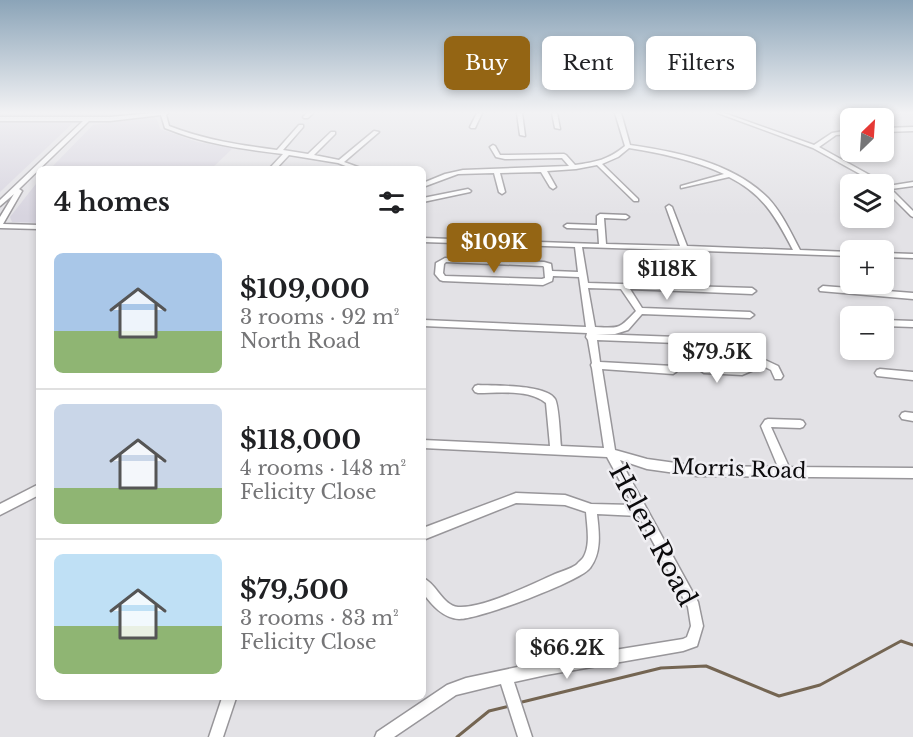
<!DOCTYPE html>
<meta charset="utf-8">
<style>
body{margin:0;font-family:"Libre Baskerville",serif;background:#f2f2f2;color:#202124;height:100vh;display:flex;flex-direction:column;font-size:22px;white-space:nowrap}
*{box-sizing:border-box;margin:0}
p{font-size:20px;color:#757577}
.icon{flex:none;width:33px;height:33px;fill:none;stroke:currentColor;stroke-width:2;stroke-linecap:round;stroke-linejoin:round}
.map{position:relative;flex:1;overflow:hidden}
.sheet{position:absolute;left:36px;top:166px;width:390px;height:534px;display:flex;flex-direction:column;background:#fff;border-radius:9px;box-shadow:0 3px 9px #0003}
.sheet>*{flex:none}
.hud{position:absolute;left:444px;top:36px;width:378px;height:54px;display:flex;gap:12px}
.needle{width:39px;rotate:25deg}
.fabs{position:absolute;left:840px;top:108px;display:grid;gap:12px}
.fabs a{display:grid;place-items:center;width:54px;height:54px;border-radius:9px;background:#fff;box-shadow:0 3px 9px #0003;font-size:30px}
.price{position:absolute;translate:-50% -51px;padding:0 14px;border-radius:6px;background:#fff;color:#222;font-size:20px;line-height:39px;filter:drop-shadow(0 2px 3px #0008)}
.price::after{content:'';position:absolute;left:50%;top:36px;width:18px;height:14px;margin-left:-9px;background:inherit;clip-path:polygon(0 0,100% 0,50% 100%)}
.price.active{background:#946514;color:#fff}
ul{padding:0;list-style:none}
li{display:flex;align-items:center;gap:18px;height:150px;padding:0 18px}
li+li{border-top:2px solid #e0e0e0}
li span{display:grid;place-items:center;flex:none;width:168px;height:120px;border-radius:9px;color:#555}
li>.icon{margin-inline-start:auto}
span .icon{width:72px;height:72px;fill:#fffc;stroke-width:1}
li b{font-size:26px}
h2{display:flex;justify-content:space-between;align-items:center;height:72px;padding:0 18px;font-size:26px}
.chip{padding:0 21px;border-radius:9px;background:#fff;box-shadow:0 3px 9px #0003;font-size:21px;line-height:54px}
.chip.active{background:#946514;color:#fff}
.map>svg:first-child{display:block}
.built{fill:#d7d4df}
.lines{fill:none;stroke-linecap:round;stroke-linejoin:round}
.stream{stroke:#746552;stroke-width:3}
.street-casing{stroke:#98969a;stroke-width:3}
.street{fill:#fff;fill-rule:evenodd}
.labels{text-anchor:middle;stroke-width:5;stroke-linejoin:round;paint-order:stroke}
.street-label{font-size:21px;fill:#0c0b0d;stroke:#f0eff3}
.near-street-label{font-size:26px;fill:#0c0b0d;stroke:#f0eff3}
</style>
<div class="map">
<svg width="913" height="737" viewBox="0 0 913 737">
<rect width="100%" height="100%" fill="#e3e2e6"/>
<g class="built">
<polygon points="152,117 157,119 160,129 197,142 233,148 211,169 50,169 93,125"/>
<polygon points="0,122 74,122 0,192"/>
<polygon points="39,180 39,223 12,222 10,217"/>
</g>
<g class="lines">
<g class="stream">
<polyline points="518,703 661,668 706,666 779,696 820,685 901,641 913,645"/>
<polyline points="457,737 489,711 510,706"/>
</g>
<g class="street-casing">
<g id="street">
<path d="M153,113H168L166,115L169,126C205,140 240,145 277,150L299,125H303V127L283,150L308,154L331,132H335V134L314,155L339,160L374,131L379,132L344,162L366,170H356L338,163L289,155L275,170H268L283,154C242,149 204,144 165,128L161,115L110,121H89L19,189L22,191L3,224L39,225V229L0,228V217L14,194L0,206V200L83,121H0V117H110Z"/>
<polygon points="307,113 313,113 308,118 304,118 303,117"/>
<polygon points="477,113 482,113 475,128 471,128 470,127"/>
<polygon points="517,113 522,113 525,136 520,135"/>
<polygon points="552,113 557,113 560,129 555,128"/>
<path d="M615,113H621L630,145C678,152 733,163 768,198C782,213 791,233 800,250L850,252V256L582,247L588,283L752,288L756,291L752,294L630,289L642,308L750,312L754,315L750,318L642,314L628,330L615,334H596L678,337L691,342L700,362L706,366L741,367L763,359L778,366L783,376L781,379H775L771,370L763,366L742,375L704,373L694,366L685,346L677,343L597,340L600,362L673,366L676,368L678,370L676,372L673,374L602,369L615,450L647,459L697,466L778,467L761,426L765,420L768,419L800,420L803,421L805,424L803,427L800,428L771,427L789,467L913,468V478L697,476L647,469L620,460L698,602L703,626L697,646L683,651L546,675L514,682L532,737H518L501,684L456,695L394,737H375L377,732L447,685L466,678L546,661L683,639L687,637L691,626L688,607L639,516L597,514C599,532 602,552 590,568C581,581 477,620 459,619C443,618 432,605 423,593V578C437,584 442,605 458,607C482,609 532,584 555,574C562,571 570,569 576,565C577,564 582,559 583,558C591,546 587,526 586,512L565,505L516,503L423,540V528L516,493L565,495L591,504L633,505L607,457L423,448V440L550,446L546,403C529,389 499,393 478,393L475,392L473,389L475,386L478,385C494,386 546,384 555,399C559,406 560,437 561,446L604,448L592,368L591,365L592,363L588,340L586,337L587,333L423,326L424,320L586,327L579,277L553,276L552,281L543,285L443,281L440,280L435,274L436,263L445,258L544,262L551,264L552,271L578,272L575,247L423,242V238L599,244L598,229L567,228L564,226L567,224L597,225V216L600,214L626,215L629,217L626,219L604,218L606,244L680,246L666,207L669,205L672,207L687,246L793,250C776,217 763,194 729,177L681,188V186L724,174C694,160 661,153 629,148L618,157L602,164L638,199V201H634L597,165L576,169L547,171L556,187L553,189L550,187L541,172L500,173L505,192L502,194L499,192L494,173L458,174L423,187V183L445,174L463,170L569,166L562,158L505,159L496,157L490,147L493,145L495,146L500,155H505L564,154L566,155L575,165C596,162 608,160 625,146ZM446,262L543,266L544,267L545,278L542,279L445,276L443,273L444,264ZM588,288L621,289L636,311C618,330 620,328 595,327Z"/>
<polygon points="718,113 724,113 814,145 832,133 850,130 850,134 836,135 819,147 884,183 888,186 913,182 913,186 891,189 913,211 913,217 911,216 884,189 884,184 878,184 813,148"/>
<polygon points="913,127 913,131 884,132 884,128"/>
<polygon points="468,189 471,191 470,192 423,202 423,198"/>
<polygon points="884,253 913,254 913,258 884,257"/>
<polygon points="823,286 913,293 913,299 820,291 819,289"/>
<polygon points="884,320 913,321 913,327 884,326"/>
<polygon points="880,369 913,372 913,380 877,376 875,373 877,370"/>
<polygon points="905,412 913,413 913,421 902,419 900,416 902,413"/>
<polygon points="39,484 39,495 0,515 0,504"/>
<polygon points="222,698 236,698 223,737 209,737"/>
</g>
</g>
<use href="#street" class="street"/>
</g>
<linearGradient id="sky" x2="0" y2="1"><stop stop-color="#8ba4b8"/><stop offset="0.52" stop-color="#f2f2f4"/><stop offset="1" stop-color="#f2f2f4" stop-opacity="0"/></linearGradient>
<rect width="913" height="216" fill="url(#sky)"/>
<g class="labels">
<g class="street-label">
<text transform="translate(739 469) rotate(2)" y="7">Morris Road</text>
</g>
<g class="near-street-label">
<text transform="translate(653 535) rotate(62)" y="9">Helen Road</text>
</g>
</g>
</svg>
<div class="fabs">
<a><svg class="needle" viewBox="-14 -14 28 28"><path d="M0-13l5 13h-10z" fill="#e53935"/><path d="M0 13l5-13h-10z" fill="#757577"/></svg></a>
<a><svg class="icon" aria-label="layers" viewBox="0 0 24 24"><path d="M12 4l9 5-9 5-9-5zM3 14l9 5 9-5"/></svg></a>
<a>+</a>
<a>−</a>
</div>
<b class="price active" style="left:494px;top:274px">$109K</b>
<b class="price" style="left:667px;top:301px">$118K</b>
<b class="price" style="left:717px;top:384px">$79.5K</b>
<b class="price" style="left:567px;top:680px">$66.2K</b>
<div class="hud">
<a class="chip active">Buy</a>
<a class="chip">Rent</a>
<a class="chip">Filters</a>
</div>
<section class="sheet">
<h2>4 homes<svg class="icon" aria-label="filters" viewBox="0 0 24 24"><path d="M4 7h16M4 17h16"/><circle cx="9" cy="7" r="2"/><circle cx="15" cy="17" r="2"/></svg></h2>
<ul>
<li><span style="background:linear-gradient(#a9c7e8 65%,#8fb573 0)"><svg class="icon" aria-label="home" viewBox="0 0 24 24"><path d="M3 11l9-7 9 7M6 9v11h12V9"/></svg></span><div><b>$109,000</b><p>3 rooms · 92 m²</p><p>North Road</p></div></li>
<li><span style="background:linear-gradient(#c9d6e8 70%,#8fb573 0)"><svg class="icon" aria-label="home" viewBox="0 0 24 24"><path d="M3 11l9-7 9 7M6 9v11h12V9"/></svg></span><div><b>$118,000</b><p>4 rooms · 148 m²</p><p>Felicity Close</p></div></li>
<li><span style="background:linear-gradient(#bfe0f5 60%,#8fb573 0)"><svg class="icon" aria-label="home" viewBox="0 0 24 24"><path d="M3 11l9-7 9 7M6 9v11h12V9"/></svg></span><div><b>$79,500</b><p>3 rooms · 83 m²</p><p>Felicity Close</p></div></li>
</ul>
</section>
</div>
